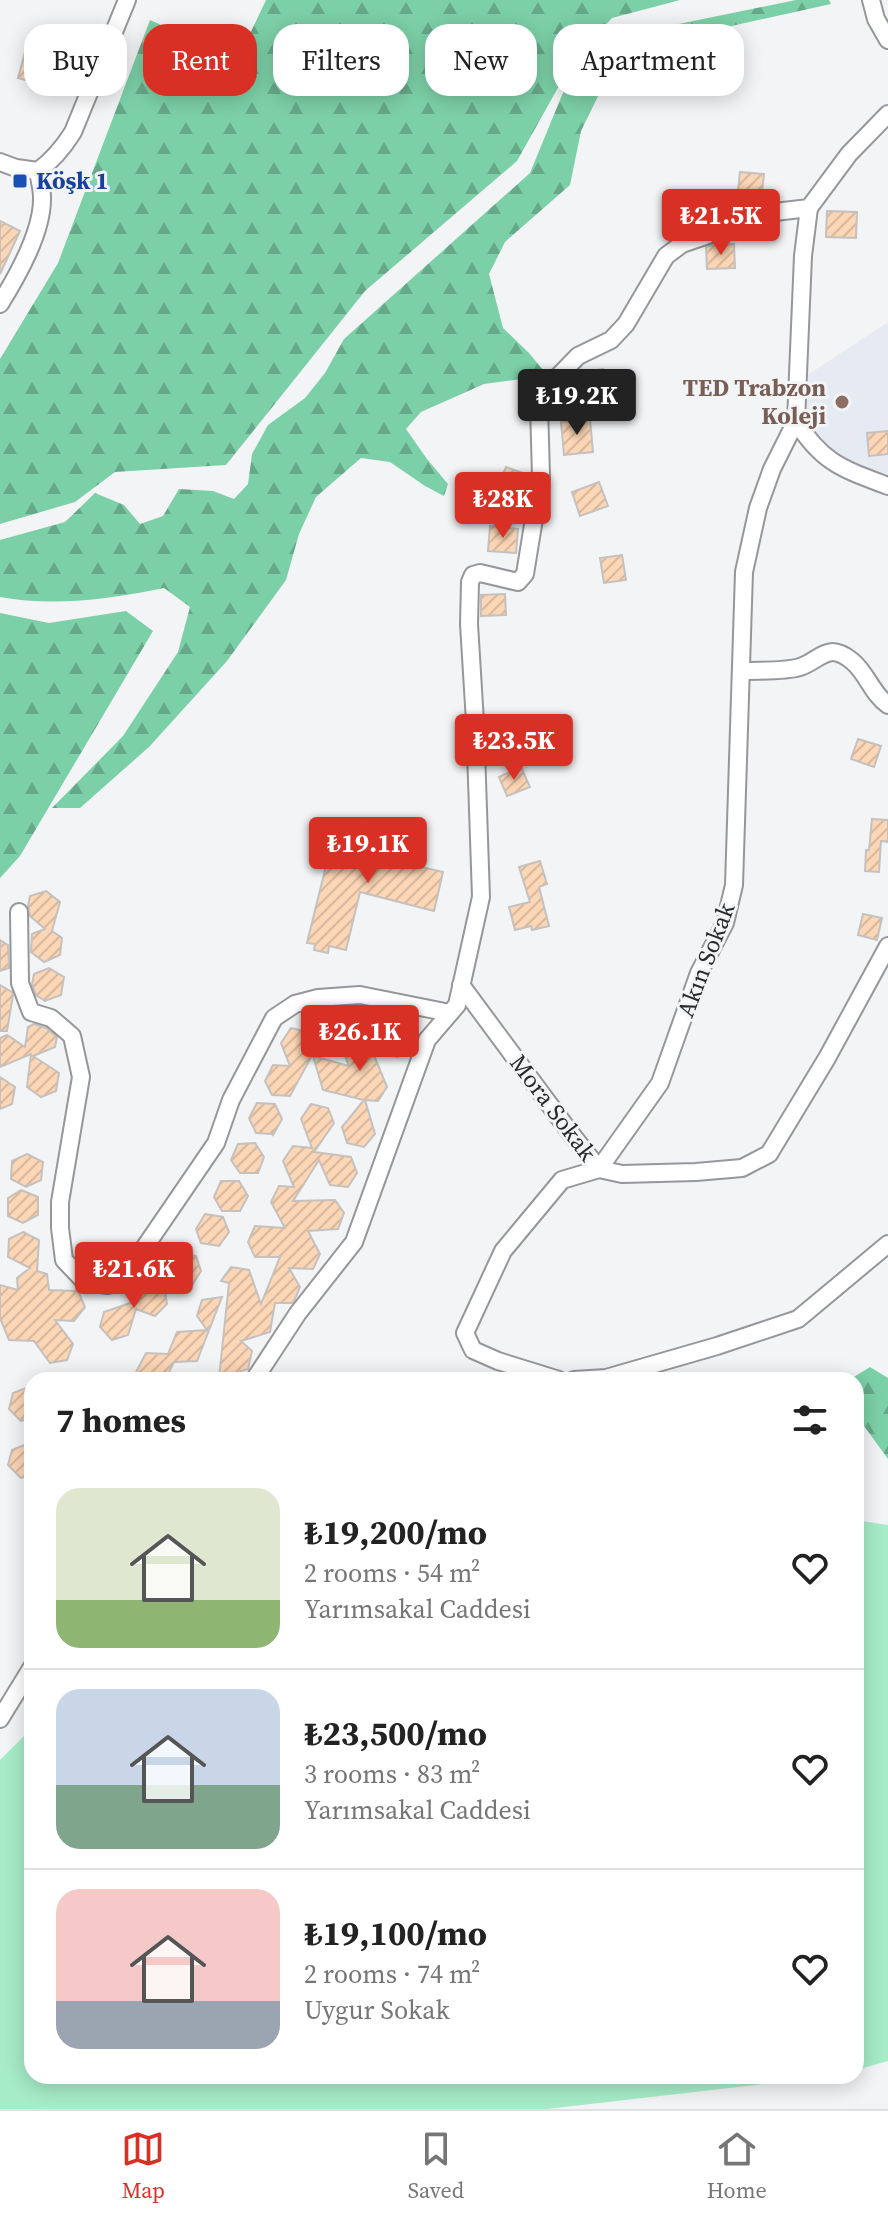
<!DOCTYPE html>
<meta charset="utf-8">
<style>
body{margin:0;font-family:"Source Serif 4",serif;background:#f2f2f2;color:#222;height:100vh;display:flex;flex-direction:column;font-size:30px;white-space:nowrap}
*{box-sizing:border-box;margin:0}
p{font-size:26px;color:#767676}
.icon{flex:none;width:44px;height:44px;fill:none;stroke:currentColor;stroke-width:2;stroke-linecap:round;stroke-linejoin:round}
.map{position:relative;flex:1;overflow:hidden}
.details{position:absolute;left:24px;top:1372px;width:840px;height:712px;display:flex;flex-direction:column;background:#fff;border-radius:24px;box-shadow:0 4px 20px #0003}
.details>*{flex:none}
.top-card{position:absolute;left:24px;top:24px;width:840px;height:72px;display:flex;gap:16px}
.price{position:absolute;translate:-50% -68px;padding:0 18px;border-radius:8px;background:#d93025;color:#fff;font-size:26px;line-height:52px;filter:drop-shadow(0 2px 4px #0008)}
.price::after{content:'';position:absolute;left:50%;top:48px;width:24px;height:18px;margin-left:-12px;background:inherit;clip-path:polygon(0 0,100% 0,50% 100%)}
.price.on{background:#222;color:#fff}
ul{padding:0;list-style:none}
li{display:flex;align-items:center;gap:24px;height:200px;padding:0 32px}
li+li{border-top:2px solid #e0e0e0}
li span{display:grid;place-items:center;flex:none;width:224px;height:160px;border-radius:24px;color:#555}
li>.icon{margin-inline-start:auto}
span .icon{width:96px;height:96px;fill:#fffc;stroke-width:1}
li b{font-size:34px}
h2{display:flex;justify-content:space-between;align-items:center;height:96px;padding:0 32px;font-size:34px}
.tag{padding:0 28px;border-radius:24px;background:#fff;box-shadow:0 4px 20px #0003;font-size:28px;line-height:72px}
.tag.on{background:#d93025;color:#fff}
.dock{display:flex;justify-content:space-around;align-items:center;height:112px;border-top:2px solid #e0e0e0;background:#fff;font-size:22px;color:#767676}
.dock a{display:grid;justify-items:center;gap:4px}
.dock .on{color:#d93025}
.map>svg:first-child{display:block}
.built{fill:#e5eaf3}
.green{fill:#a6ecc8}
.forest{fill:url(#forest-firs)}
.building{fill:url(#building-hatch);stroke:#c4c1bf;stroke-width:2}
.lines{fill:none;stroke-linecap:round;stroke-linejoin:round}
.minor-casing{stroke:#96979a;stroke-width:20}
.minor{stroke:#fff;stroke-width:16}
.transit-dot{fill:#1a4fb4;stroke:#f3f4f6;stroke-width:3}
.education-dot{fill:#8d6e63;stroke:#f3f4f6;stroke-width:3}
.labels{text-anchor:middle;stroke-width:6;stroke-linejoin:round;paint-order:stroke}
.transit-label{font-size:24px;font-weight:bold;fill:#164399;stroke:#f3f4f6;text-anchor:start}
.education-label{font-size:24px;font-weight:bold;fill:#785e54;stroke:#f3f4f6;text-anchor:end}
.street-label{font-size:24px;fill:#292a2b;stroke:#f3f4f6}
</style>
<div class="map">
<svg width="888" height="2109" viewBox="0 0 888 2109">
<defs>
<pattern id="forest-firs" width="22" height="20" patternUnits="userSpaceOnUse" patternTransform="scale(2)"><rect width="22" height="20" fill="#7cd0a7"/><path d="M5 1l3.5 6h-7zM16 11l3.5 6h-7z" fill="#66a988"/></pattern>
<pattern id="building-hatch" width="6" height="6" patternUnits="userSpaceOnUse" patternTransform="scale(2)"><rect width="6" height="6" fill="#fcd6b5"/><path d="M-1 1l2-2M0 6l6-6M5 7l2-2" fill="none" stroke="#d8b89c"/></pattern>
</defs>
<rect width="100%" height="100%" fill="#f3f4f6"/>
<polygon class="built" points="888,322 888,486 853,473 796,421 797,382"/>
<g class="green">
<polygon points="856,1520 888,1525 888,2061 856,2070"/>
<polygon points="32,1728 32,2076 833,2076 547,2109 0,2109 0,1760"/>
</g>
<g class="forest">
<polygon points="266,0 680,0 612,18 574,59 517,161 365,291 226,465 115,472 75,502 0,524 0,359 58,263 150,20 238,59"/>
<path d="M796,0H829L831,4L668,40L606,80L581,131L570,185L505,242L489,274L503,328L529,353L543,370L522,379L484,384L421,412L406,429L427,459L448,484L444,496L425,486L390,462L361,458L316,497L299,534L286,580L227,661L149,747L80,808H52L123,736L178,652L190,607L164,588C111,599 54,607 0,597V540L65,522L95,493L124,505L140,524L163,516L179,489L213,491L234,499L248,484L252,454L268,425L305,398L325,373L344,339L530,173L569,78L620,36Z"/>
<polygon points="126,611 153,631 20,856 0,878 0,613 49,623"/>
<polygon points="870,1367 888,1378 888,1459 856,1415 856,1380 849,1380"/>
</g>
<g class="building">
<polygon points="25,52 55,60 48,86 18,78"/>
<polygon points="740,172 764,174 761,202 737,200"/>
<polygon points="827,211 857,212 856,238 826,237"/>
<polygon points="0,221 20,231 0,274"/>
<polygon points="734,244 735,268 707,269 706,247 713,245"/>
<polygon points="603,369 606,397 582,399 579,372"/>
<polygon points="590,419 593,452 564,455 561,422"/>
<polygon points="888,431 888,454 869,456 867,433"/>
<polygon points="506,467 526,474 517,498 496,490"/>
<polygon points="599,482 608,506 580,516 572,492"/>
<polygon points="490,526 518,529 516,553 488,551"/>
<polygon points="622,555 626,580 604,583 600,558"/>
<polygon points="505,594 506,615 481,616 481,595"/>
<polygon points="858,739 881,746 874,767 851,759"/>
<polygon points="521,767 530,787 507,796 499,777"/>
<polygon points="368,818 388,823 386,829 399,832 392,860 443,872 434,911 360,892 346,950 329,946 328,953 314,950 315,944 307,943 327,862 348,867 359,822 367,824"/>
<polygon points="872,819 888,820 888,842 881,841 879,872 865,871 866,850 869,850"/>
<polygon points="540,861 547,884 539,887 549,926 532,930 531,926 515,930 509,907 530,902 519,867"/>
<polygon points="46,891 60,902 52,931 62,938 60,955 44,962 31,952 32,934 45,929 30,916 28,906 30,896"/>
<polygon points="863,914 882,918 877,940 858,935"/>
<polygon points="0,940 8,945 9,968 0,971"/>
<polygon points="49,968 64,977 61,995 45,1001 36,995 32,984 34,974"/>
<polygon points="0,985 12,992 13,995 7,1031 0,1031"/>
<polygon points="346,1019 364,1022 371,1043 384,1024 401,1027 407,1043 398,1057 373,1053 387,1087 378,1101 365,1100 375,1134 364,1147 347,1143 342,1127 364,1100 323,1090 313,1056 349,1066 336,1034"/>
<polygon points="34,1024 46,1028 57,1037 55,1047 33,1056 59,1073 56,1091 41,1097 27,1087 31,1054 0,1067 0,1038 7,1035 25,1047 28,1027"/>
<polygon points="291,1028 308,1032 315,1050 290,1096 272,1095 265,1081 273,1065 290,1066 281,1043"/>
<polygon points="0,1077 15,1087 12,1104 0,1109"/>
<polygon points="257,1103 275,1104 282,1119 273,1135 272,1134 256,1133 249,1118"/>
<polygon points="311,1104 328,1108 334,1123 314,1152 351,1157 357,1173 348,1187 330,1185 319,1160 293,1201 335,1200 344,1213 338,1229 308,1231 320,1254 313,1269 289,1268 300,1287 295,1299 292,1303 275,1303 270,1332 241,1341 252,1351 248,1369 219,1378 229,1283 221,1281 231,1267 249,1270 261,1304 280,1257 255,1257 248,1242 255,1226 285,1228 271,1202 279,1186 294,1187 283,1161 293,1146 312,1148 301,1119"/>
<polygon points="255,1143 264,1157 258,1173 240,1173 231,1160 238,1144"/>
<polygon points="27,1154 43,1162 41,1180 26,1187 11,1179 12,1161"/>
<polygon points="221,1181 239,1181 248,1196 240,1211 222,1211 214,1197"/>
<polygon points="21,1190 38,1197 38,1215 23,1223 8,1216 8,1198"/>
<polygon points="205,1214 223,1217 229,1232 219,1246 201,1243 196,1229"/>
<polygon points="23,1232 39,1240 37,1271 47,1274 49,1290 78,1291 85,1307 74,1321 55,1320 73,1344 67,1360 50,1363 34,1341 9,1340 0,1318 0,1285 18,1290 17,1278 30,1268 8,1257 9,1239"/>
<polygon points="178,1252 196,1256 201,1271 192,1285 174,1282 168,1267"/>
<polygon points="147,1281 164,1287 167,1304 155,1316 136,1309 128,1335 112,1340 100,1327 104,1312 136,1301 135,1294"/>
<polygon points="222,1297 197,1361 174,1362 165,1380 132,1380 146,1353 168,1354 177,1332 207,1330 197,1316 202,1300"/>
<polygon points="32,1386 32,1417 21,1421 9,1409 13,1393"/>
<polygon points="32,1442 32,1474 21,1478 8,1465 12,1450"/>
</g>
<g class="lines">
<g class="minor-casing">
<g id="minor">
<polyline points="871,0 876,19 888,40"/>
<path d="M0,162L16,168L38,171C53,160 63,148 73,132L127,0"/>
<path d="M809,208L803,256L796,421C822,463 843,469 888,486"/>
<path d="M0,304C18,275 43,231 42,197C42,188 39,179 38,171"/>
<path d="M743,671C761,670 783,672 800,667C821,660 827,641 852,661C867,673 872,694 888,705"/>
<polyline points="19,912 20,983 31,1012 51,1018 72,1036 81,1077 60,1202 60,1228 64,1260 85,1282 108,1285 124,1274 136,1260 216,1143 231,1100 274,1018 295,1004 318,998 360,995 450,1013"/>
<polyline points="461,985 569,1131 599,1169 622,1174 696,1172 742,1168 769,1154 827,1058 888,946"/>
<polyline points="254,1380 298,1313 354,1242 427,1040 457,1005 481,897 475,722 469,624 470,582 473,575 480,573 518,582 525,574 541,476 539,406 542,393 578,356 611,340 626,324 666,256 682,244 775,212 809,208 849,154 888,114"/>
<polyline points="559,1380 498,1361 473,1350 465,1333 503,1251 562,1180 599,1169 660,1083 699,973 725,923 734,885 744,572 758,508 772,469 796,421"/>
<polyline points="574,1380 606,1378 717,1346 798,1319 888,1244"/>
<polyline points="0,1719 32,1667"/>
</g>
</g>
<use href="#minor" class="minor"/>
</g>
<rect class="transit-dot" x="12" y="173" width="16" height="16" rx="4"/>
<circle class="education-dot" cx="842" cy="402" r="8"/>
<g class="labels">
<g class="transit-label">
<text x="36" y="189">Köşk 1</text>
</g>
<g class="education-label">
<text x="826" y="396">TED Trabzon<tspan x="826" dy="28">Koleji</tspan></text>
</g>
<g class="street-label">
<text transform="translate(706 960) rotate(-69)" y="8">Akın Sokak</text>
<text transform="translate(553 1108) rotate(53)" y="8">Mora Sokak</text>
</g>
</g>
</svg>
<b class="price" style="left:721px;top:257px">₺21.5K</b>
<b class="price on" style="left:577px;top:437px">₺19.2K</b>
<b class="price" style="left:503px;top:540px">₺28K</b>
<b class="price" style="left:514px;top:782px">₺23.5K</b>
<b class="price" style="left:368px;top:885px">₺19.1K</b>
<b class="price" style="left:360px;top:1073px">₺26.1K</b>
<b class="price" style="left:134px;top:1310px">₺21.6K</b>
<div class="top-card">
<a class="tag">Buy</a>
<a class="tag on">Rent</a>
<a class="tag">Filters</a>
<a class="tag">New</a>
<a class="tag">Apartment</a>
</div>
<section class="details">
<h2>7 homes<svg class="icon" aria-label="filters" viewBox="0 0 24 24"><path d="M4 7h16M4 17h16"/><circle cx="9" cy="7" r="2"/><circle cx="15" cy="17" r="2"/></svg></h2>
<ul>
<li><span style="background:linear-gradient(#dfe7d0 70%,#8fb573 0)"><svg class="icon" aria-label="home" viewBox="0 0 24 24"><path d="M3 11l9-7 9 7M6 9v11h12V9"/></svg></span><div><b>₺19,200/mo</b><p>2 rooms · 54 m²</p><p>Yarımsakal Caddesi</p></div><svg class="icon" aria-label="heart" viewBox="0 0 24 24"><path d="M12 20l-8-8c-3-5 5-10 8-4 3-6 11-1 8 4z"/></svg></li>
<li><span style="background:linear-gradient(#c9d6e8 60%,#7fa58c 0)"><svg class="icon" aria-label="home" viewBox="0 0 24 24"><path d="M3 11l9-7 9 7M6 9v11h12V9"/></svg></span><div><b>₺23,500/mo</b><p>3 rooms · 83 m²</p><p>Yarımsakal Caddesi</p></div><svg class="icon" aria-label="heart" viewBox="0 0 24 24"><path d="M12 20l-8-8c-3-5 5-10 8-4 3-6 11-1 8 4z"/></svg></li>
<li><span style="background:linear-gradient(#f6c9c9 70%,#9aa5b1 0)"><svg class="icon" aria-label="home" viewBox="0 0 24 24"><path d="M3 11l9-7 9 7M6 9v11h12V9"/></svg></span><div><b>₺19,100/mo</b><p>2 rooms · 74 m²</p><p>Uygur Sokak</p></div><svg class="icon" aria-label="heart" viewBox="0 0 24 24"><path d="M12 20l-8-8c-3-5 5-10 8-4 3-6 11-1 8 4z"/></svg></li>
</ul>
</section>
</div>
<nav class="dock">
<a class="on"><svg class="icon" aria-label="map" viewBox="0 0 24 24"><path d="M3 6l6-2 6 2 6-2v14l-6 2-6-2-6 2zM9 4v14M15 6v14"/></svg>Map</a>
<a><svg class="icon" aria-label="saved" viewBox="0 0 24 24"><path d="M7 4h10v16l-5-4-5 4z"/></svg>Saved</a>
<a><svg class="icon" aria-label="home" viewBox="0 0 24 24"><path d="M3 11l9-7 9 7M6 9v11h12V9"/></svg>Home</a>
</nav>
